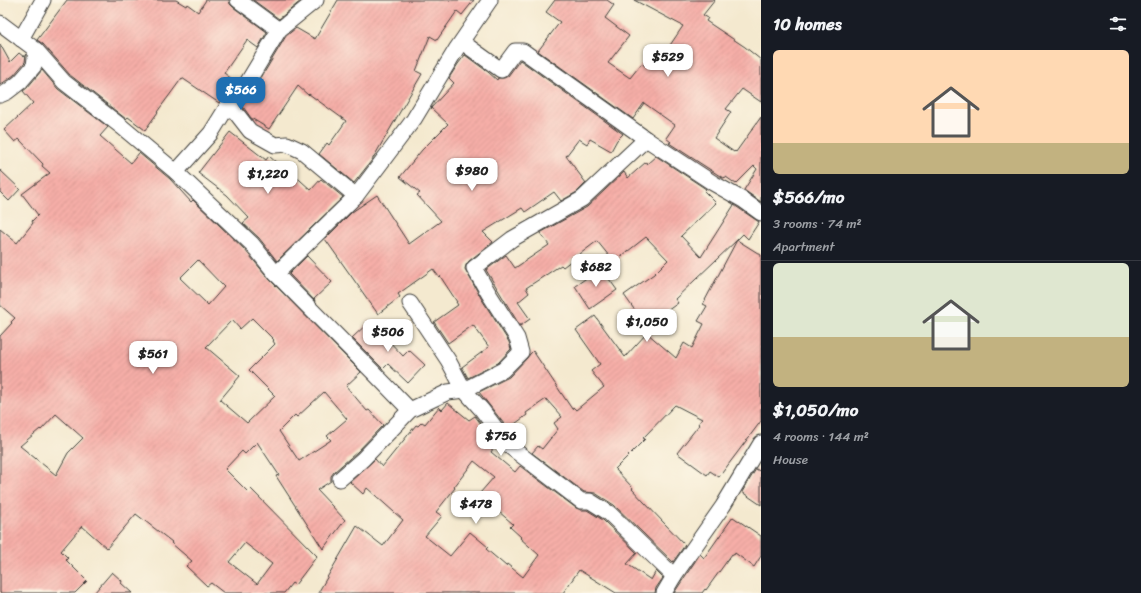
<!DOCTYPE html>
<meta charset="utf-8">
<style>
body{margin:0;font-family:Sriracha,sans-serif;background:#242831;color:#f1f3f6;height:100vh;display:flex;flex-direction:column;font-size:15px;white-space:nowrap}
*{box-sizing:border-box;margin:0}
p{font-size:13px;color:#9ea1a6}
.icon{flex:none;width:22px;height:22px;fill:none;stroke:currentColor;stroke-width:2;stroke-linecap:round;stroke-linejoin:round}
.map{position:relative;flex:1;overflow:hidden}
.drawer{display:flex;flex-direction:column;background:#171b24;width:380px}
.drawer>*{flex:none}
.price{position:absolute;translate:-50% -34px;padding:0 9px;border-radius:8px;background:#fff;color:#222;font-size:13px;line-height:26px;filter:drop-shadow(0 1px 2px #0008)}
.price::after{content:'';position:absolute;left:50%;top:24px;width:12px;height:9px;margin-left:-6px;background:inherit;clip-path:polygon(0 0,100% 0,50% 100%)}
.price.selected{background:#1f6fb2;color:#fff}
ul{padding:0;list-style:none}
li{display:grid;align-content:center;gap:8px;height:212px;padding:0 12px}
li+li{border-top:1px solid #363941}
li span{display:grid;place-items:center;height:124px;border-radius:6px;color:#555}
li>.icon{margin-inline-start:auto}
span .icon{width:72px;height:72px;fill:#fffc;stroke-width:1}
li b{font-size:17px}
h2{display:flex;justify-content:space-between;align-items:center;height:48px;padding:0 12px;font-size:17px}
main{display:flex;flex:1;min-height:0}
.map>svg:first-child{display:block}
.building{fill:url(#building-hatch);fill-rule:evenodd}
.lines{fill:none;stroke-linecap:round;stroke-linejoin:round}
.minor-casing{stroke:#3c3b37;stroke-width:17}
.minor{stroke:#fff;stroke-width:15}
</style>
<main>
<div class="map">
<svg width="761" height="593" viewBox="0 0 761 593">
<defs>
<pattern id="building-hatch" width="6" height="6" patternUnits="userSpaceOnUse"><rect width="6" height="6" fill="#f6aea7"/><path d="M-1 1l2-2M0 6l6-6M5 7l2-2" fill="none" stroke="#d2958f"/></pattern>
</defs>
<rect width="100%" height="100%" fill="#fcf5e5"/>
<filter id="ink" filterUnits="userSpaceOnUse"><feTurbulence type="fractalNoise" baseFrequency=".025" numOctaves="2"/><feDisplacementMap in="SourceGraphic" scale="8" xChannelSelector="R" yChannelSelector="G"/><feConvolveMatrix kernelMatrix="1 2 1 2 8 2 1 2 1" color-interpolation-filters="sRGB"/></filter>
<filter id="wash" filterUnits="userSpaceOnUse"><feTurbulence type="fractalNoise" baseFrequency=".012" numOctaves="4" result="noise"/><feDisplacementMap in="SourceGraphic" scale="16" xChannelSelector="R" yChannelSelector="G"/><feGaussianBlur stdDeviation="0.9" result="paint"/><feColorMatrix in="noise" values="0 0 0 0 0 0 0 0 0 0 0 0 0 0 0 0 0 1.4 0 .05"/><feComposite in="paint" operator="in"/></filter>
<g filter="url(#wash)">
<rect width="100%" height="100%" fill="#f4e9cf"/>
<g id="blocks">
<g class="building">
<polygon points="67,0 176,0 186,6 187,4 198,12 206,0 229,0 230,4 233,7 267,32 258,48 247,40 224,73 236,82 219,103 182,78 157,112 158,112 145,130 128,117 126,119 70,75 43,44 37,40"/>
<polygon points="253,0 302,0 279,19"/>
<polygon points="338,0 474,0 462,15 457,11 437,40 430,36 416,71 422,74 372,160 354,183 319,154 327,143 329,145 346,121 309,94 308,95 298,86 269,129 251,118 241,104 255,88 286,36 296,28 315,39"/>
<polygon points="555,0 607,0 614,5 605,18 629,36 608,63 630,78 642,63 645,66 651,57 658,63 683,26 634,0 715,0 703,15 708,18 706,21 745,47 761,60 761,102 742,89 726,109 731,112 714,138 734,152 735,151 736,152 761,117 761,202 744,190 757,169 754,166 736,184 726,177 723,178 669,143 671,142 666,138 675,125 644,103 633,119 538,51 560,22 546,12"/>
<polygon points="0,44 10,62 19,53 24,57 26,54 25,62 14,75 0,85"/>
<polygon points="465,55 488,72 497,80 498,78 504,78 508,76 520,60 623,134 617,140 611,151 590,139 587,144 579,139 566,156 586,183 577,192 561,201 554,192 525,212 522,208 483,232 493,242 469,261 466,265 465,269 481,298 509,342 511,349 498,363 468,378 462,367 489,347 473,325 448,343 434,322 458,305 456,302 457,302 440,276 439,277 433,269 398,294 400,297 378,314 325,239 352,212 377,195 409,244 441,221 417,195 420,193 400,177 422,150 448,124 431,108 454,83 449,78 458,64"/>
<path d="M42,70L58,89L108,127L100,136L131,163L139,153L170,179L191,202L193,200L245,250L270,280L361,372L346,386L367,411L369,410L383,425L357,452L334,472L331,476V481L317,490L345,520L323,549L276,476L279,475L257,442L245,454L242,451L225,469L248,492L251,489L317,556L295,585L292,583L284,593H224L211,583L207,586L186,566L192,561L171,543L172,542L136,514L107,548L82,526L61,551L68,558L66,560L87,581L75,593H0V336L12,323L11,322L15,318L0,305V229L17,243L33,223L32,221L38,215L22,194L50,173L42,166L43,164L19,139L15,142L4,130L33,103L23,91L27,88ZM198,260L224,287L208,305L180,278ZM252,318L274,340L273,341L275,344L249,370L275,396L247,423L220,400L240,376L206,347L232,320L240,329ZM324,392L347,419L327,436L331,440L299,461L279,431L295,415L297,417ZM56,414L83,438L68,453L56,475L20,446L40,429L41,430ZM245,543L272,564L257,584L229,562Z"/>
<polygon points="230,132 266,160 269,156 278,164 280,162 311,190 321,179 343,197 277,261 259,238 243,223 249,218 227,195 198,173"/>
<polygon points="656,156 706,189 704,191 716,203 681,236 701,257 734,205 759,222 748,239 743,234 737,240 761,255 761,421 719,477 710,471 707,475 677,453 699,425 698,424 702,419 675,405 643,438 645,439 615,469 633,488 632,489 644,502 685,545 673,562 614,505 595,493 584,492 532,453 538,446 542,449 558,429 554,423 562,417 546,399 526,413 527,415 508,429 479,392 509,377 527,358 530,354 533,351 572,409 573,407 576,410 604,387 591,371 600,364 576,330 595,316 625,357 647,333 676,358 684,343 692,348 704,324 698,321 707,306 703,304 737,240 675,299 678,303 646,326 624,295 654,274 668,260 646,237 614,262 597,241 563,267 561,265 526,288 529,293 518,302 530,319 520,326 486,270 506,255 515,268 549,245 540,233 587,207 624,172 628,178 646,162 647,164"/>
<polygon points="0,170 20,189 9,201 0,192"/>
<polygon points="307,256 332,282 314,299 315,301 289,274"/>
<polygon points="601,268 617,290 590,309 575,286"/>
<polygon points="370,321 403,356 409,350 425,365 408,383 388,364 383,369 352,338"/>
<path d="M448,403L469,420L475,416L493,440L491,442L495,446L491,452L515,472L520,466L576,508L581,510H587L603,520L637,553L627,564L651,580L656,571L663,578L656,588L655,593H616L579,570L563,593H318L357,526L383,546L403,520L367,488L363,494L350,482L375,459L382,467L416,425L418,426L422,422L425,424L439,407L442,410ZM474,461L494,477L480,493L484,496L483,498L513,524L510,527L521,537L520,538L539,555L523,577L507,564L506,566L486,549L488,547L470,532L450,556L425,536L442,516L436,512L455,488L454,487Z"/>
<polygon points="756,469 761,472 761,505 742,492"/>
<polygon points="733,517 761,536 761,556 754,567 735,553 734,555 732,554 706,590 705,589 702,593 674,593 700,554 704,558"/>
<polygon points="112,572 122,581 121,583 132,593 94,593"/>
</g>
</g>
</g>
<g filter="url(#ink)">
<use href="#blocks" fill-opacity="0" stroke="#3c3b37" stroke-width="1"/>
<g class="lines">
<g class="minor-casing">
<g id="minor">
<polyline points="238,0 279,30"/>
<polyline points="0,23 36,50 64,82 122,127 176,172 252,244 276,274"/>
<polyline points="21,39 43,0"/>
<polyline points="462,42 501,70 515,51 523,51 646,139 713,183 743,200 761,213"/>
<polyline points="0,95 7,92 20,82 34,66 36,50"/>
<polyline points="229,104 250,131 275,145 287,144 302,151 356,196"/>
<polyline points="176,172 211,133 229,104 247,83 279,30 316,0"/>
<polyline points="410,303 448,360 464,390 503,370 521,352 517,338 489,294 474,268 512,239 582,199 646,139"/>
<polyline points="410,410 374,373 276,274 356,196 414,119 457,48 490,0"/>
<polyline points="340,479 363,459 410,410 448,392 464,390 482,410 509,446 581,501 590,501 609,513 674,576"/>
<polyline points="664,593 674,576 723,506 761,443"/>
</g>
</g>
<use href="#minor" class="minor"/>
</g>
</g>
</svg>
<b class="price" style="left:668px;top:78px">$529</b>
<b class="price selected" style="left:241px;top:111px">$566</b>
<b class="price" style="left:472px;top:192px">$980</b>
<b class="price" style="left:268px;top:195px">$1,220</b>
<b class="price" style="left:596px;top:288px">$682</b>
<b class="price" style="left:647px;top:343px">$1,050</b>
<b class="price" style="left:388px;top:353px">$506</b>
<b class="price" style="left:153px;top:375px">$561</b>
<b class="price" style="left:501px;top:457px">$756</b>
<b class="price" style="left:476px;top:525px">$478</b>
</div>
<section class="drawer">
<h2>10 homes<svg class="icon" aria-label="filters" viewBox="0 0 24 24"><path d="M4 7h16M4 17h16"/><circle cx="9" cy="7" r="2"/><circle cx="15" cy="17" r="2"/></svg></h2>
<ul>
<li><span style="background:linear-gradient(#ffd9b3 75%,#c2b280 0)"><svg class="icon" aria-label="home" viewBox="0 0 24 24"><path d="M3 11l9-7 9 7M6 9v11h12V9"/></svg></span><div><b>$566/mo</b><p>3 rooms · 74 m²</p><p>Apartment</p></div></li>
<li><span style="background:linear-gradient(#dfe7d0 60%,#c2b280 0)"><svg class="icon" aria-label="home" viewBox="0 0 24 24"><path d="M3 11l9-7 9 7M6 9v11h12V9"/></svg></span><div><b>$1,050/mo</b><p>4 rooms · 144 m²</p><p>House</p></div></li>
</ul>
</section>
</main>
